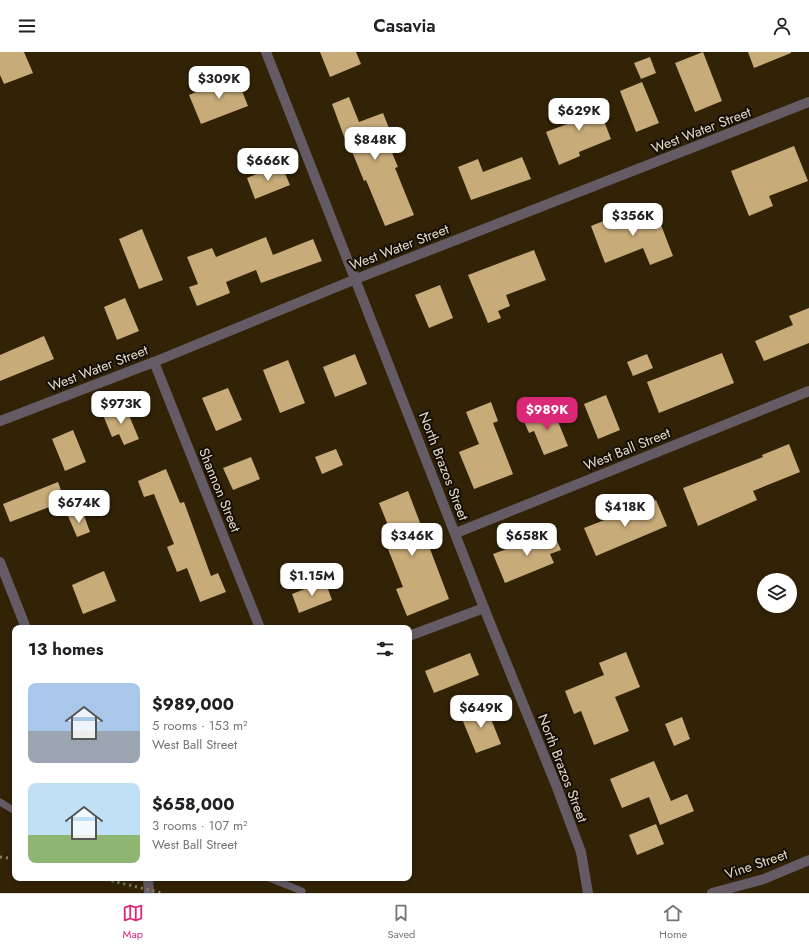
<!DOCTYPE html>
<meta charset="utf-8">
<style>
body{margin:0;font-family:Jost,sans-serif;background:#f6f6f6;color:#202124;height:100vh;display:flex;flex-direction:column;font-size:15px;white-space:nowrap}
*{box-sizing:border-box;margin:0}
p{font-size:13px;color:#757577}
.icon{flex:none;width:22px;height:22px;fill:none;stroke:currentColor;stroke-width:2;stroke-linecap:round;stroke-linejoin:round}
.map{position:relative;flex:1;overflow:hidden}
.side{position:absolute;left:12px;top:573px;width:400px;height:256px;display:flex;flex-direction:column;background:#fff;border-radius:8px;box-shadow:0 2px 6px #0003}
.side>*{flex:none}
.buttons{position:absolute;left:757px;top:521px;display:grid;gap:8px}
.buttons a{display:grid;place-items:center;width:40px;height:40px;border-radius:50%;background:#fff;box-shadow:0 2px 6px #0003;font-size:20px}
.price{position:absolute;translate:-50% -34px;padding:0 9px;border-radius:8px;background:#fff;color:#222;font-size:13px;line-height:26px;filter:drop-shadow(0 1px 2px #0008)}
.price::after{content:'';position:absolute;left:50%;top:24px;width:12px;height:9px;margin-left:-6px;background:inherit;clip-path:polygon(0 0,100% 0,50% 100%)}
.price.current{background:#db2777;color:#fff}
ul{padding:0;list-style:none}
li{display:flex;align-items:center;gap:12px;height:100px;padding:0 16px}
li span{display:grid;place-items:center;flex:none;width:112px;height:80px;border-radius:8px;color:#555}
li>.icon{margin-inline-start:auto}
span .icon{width:48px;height:48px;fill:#fffc;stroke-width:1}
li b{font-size:17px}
h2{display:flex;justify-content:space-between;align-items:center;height:48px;padding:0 16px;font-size:17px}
header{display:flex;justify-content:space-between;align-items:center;height:52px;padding:0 16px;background:#fff;font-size:18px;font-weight:600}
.tabs{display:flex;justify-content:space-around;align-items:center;height:56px;border-top:1px solid #e0e0e0;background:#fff;font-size:11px;color:#757577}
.tabs a{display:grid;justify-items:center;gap:2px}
.tabs .current{color:#db2777}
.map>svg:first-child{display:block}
.building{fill:#c7ab79}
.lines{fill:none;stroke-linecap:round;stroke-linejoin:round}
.service{stroke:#655b65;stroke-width:7}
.minor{stroke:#655b65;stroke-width:10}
.rail{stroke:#8b7f69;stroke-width:3;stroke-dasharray:2 4;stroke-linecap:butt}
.labels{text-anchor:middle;stroke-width:4;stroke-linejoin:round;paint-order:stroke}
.street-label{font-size:14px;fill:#e5dbcb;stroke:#140e04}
</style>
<header><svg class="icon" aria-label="menu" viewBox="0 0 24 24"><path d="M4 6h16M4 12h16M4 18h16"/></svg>Casavia<svg class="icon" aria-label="person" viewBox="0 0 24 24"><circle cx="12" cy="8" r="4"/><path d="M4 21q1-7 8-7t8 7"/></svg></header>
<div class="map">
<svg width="809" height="841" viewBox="0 0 809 841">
<rect width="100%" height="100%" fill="#322307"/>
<g class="building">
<polygon points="0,0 24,0 33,21 4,32 0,23"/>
<polygon points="320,0 356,0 361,12 330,25"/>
<polygon points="703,0 722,49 695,60 675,11"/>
<polygon points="748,0 791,0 791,1 754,16"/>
<polygon points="650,5 656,21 641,27 634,11"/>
<polygon points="236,24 248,54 201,72 189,43"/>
<polygon points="642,30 659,71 636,80 620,39"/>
<polygon points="349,45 359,70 383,61 391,81 385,84 398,115 395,116 414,163 385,174 366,128 364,129 351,97 349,98 332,52"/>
<polygon points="595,46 611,87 579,100 580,104 559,113 546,80 575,69 570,56"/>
<polygon points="794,94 808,129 769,144 773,154 749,164 731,119"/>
<polygon points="522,105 531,127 471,148 458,115 478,107 483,120"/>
<polygon points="281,112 290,133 255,147 247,126"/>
<polygon points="654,155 673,204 650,213 643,196 605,211 591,174 611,166 613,172"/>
<polygon points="142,177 163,228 139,237 119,187"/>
<polygon points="266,185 273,203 313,187 322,209 261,231 256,218 226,230 230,241 197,254 189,235 198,232 187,205 212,196 216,205"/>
<polygon points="534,198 546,228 506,243 510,254 498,259 501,266 488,271 468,223"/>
<polygon points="440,233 453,266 429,276 415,243"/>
<polygon points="125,246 139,279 117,288 104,255"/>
<polygon points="809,256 809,291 764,309 755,289 793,273 789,264"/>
<polygon points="44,284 54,307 0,329 0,303"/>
<polygon points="722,301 734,331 659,361 647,330"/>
<polygon points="355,302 367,332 335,345 323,315"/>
<polygon points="647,302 653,316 633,324 627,310"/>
<polygon points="288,308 305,351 280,361 263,318"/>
<polygon points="228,336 242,368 216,379 202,346"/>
<polygon points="606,343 620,378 598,387 584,352"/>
<polygon points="491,350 498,369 493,371 513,422 474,437 459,400 479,392 466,360"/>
<polygon points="125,354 139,387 124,393 119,382 112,385 103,363"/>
<polygon points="552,355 568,394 544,403 534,379 529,381 523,367"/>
<polygon points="73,378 86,410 65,419 52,387"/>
<polygon points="789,392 800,420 753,439 757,448 698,474 683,436 763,405 762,403"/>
<polygon points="336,397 343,413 322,422 315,405"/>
<polygon points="251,405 260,427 233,438 223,416"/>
<polygon points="166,417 180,451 184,450 211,524 218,521 226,540 200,550 187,516 177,520 167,495 174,492 154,442 144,445 138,429"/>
<polygon points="58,430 65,449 10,470 3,452"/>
<polygon points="408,439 449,547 407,564 396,537 403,535 388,497 396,493 379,451"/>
<polygon points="656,448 667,474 596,504 584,476"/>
<polygon points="82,458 90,480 77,485 68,464"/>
<polygon points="553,480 561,498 550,502 554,511 505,531 493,502"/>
<polygon points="104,519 116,549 83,562 72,533"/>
<polygon points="325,529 332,548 299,561 292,542"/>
<polygon points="626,600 640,635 615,645 629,679 594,693 581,659 574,662 565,639 604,623 599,611"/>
<polygon points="470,601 479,623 434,641 425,619"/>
<polygon points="485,652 501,692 476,701 460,662"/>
<polygon points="682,665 690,687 674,694 665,672"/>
<polygon points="654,709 671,749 687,742 694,759 660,773 649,745 622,756 610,727"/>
<polygon points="656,772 664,792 637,803 629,783"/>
</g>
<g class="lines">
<g class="service">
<polyline points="0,750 15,759"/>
<polyline points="269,826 302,839"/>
</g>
<g class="minor">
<polyline points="266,0 484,556 556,733 581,800 588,841"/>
<polyline points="154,310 260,576"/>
<polyline points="0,369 154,310 356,227 809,50"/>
<polyline points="456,481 809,339"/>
<polyline points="0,510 26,576"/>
<polyline points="409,584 484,556"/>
<polyline points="148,826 149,841"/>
<polyline points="712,841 764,827 809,808"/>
</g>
<g class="rail">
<polyline points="0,805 15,807"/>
<polyline points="100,826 162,841"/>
</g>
</g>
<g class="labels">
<g class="street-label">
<text transform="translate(701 78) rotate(-21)" y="5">West Water Street</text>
<text transform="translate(399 195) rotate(-21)" y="5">West Water Street</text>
<text transform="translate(98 316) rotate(-21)" y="5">West Water Street</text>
<text transform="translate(627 397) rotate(-22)" y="5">West Ball Street</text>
<text transform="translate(444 414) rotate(69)" y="5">North Brazos Street</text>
<text transform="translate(220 438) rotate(68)" y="5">Shannon Street</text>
<text transform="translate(563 716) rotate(69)" y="5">North Brazos Street</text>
<text transform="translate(756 812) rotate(-19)" y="5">Vine Street</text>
</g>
</g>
</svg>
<div class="buttons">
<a><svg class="icon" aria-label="layers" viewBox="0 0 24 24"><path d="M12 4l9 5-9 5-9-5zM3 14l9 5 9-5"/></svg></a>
</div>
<b class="price" style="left:219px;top:48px">$309K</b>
<b class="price" style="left:579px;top:80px">$629K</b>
<b class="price" style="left:375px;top:109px">$848K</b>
<b class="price" style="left:268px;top:130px">$666K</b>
<b class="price" style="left:633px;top:185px">$356K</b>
<b class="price" style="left:121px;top:373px">$973K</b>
<b class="price current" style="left:547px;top:379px">$989K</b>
<b class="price" style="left:79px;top:472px">$674K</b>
<b class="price" style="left:625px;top:476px">$418K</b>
<b class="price" style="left:412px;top:505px">$346K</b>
<b class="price" style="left:527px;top:505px">$658K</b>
<b class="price" style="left:312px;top:545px">$1.15M</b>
<b class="price" style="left:481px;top:677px">$649K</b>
<section class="side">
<h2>13 homes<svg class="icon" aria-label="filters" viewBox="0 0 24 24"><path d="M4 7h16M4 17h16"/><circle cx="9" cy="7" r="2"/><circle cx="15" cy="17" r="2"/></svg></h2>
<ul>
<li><span style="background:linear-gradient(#a9c7e8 60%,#9aa5b1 0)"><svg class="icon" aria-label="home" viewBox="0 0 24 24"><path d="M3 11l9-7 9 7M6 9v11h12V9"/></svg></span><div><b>$989,000</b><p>5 rooms · 153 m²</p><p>West Ball Street</p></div></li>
<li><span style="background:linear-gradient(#bfe0f5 65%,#8fb573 0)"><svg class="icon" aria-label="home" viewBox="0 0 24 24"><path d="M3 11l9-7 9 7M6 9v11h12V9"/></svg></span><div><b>$658,000</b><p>3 rooms · 107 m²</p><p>West Ball Street</p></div></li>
</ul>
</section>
</div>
<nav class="tabs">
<a class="current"><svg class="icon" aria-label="map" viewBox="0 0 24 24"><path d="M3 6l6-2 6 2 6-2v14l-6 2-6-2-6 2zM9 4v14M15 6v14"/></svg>Map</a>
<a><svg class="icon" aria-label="saved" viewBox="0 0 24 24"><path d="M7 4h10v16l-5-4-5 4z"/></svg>Saved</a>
<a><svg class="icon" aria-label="home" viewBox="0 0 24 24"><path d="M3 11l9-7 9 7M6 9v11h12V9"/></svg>Home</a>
</nav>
